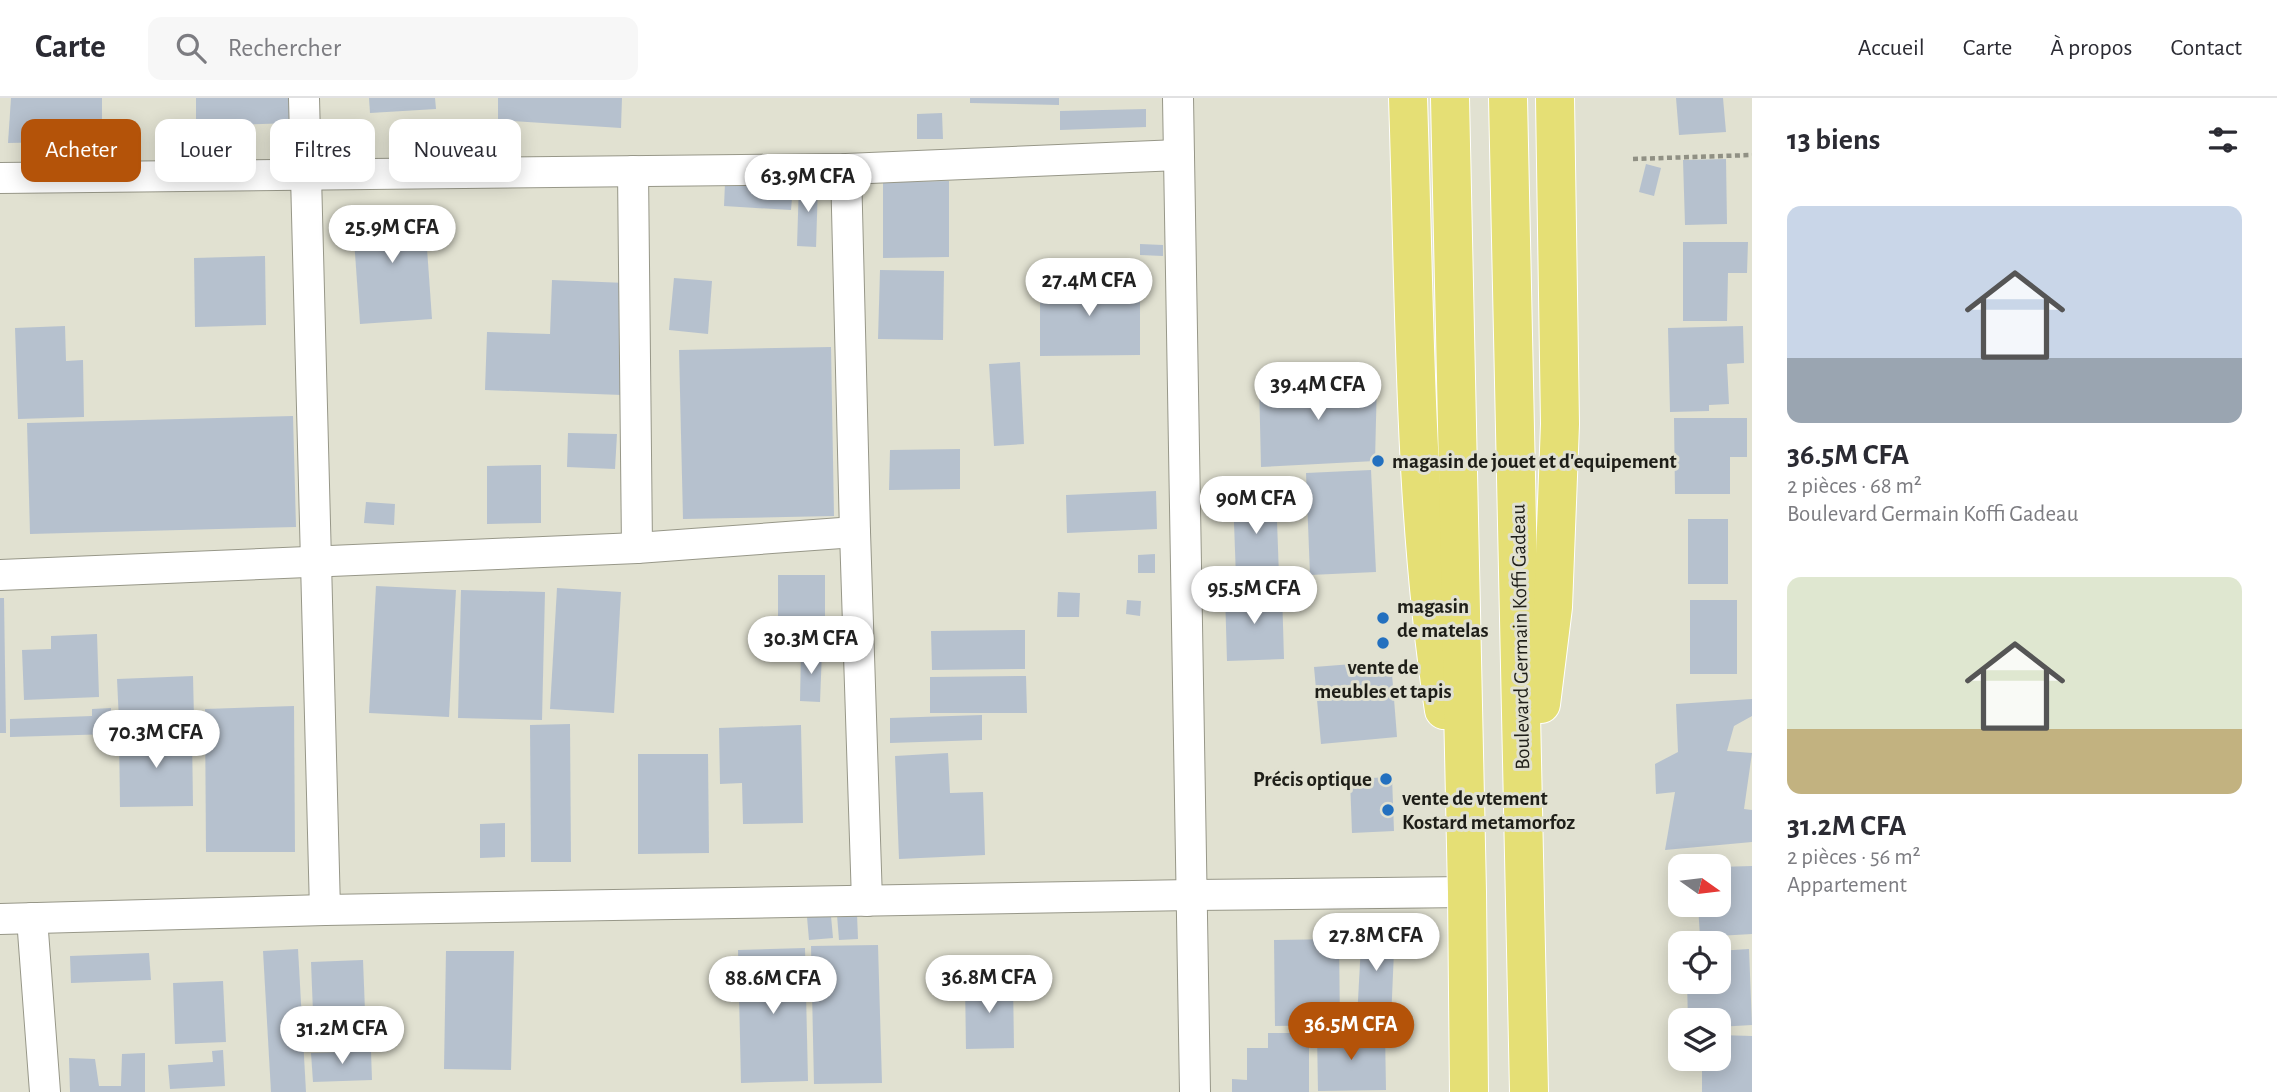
<!DOCTYPE html>
<html lang="fr">
<meta charset="utf-8">
<style>
body{margin:0;font-family:"Alegreya Sans",sans-serif;background:#f7f7f7;color:#2b2b33;height:100vh;display:flex;flex-direction:column;font-size:26px;white-space:nowrap}
*{box-sizing:border-box;margin:0}
p{font-size:23px;color:#7c7c81}
.icon{flex:none;width:38px;height:38px;fill:none;stroke:currentColor;stroke-width:2;stroke-linecap:round;stroke-linejoin:round}
.map{position:relative;flex:1;overflow:hidden}
.sheet{display:flex;flex-direction:column;background:#fff;width:525px}
.sheet>*{flex:none}
.top-card{position:absolute;left:21px;top:21px;width:665px;height:63px;display:flex;gap:14px}
.needle{width:46px;rotate:104deg}
.tools{position:absolute;left:1668px;top:756px;display:grid;gap:14px}
.tools a{display:grid;place-items:center;width:63px;height:63px;border-radius:14px;background:#fff;box-shadow:0 4px 18px #0003;font-size:35px}
.price{position:absolute;translate:-50% -60px;padding:0 16px;border-radius:24px;background:#fff;color:#222;font-size:23px;line-height:46px;filter:drop-shadow(0 2px 4px #0008)}
.price::after{content:'';position:absolute;left:50%;top:42px;width:21px;height:16px;margin-left:-10px;background:inherit;clip-path:polygon(0 0,100% 0,50% 100%)}
.price.current{background:#b45309;color:#fff}
ul{padding:0;list-style:none}
li{display:grid;align-content:center;gap:14px;height:371px;padding:0 35px}
li span{display:grid;place-items:center;height:217px;border-radius:14px;color:#555}
li>.icon{margin-inline-start:auto}
span .icon{width:126px;height:126px;fill:#fffc;stroke-width:1}
li b{font-size:30px}
h2{display:flex;justify-content:space-between;align-items:center;height:84px;padding:0 35px;font-size:30px}
.chip{padding:0 24px;border-radius:14px;background:#fff;box-shadow:0 4px 18px #0003;font-size:24px;line-height:63px}
.chip.current{background:#b45309;color:#fff}
header{display:flex;align-items:center;gap:42px;box-sizing:border-box;height:98px;padding:0 35px;background:#fff;border-bottom:2px solid #e1e1e2}
header strong{font-size:33px}
nav{display:flex;gap:38px;margin-inline-start:auto;font-size:24px}
.search{width:490px;height:63px;background:#f7f7f7;display:flex;align-items:center;gap:18px;box-sizing:border-box;padding:0 24px;border-radius:14px;color:#7c7c81;font-size:26px}
main{display:flex;flex:1;min-height:0}
.map>svg:first-child{display:block}
.building{fill:#b6c1ce}
.lines{fill:none;stroke-linecap:round;stroke-linejoin:round}
.minor-casing{stroke:#979788;stroke-width:32}
.major-casing{stroke:#fff;stroke-width:40}
.path{stroke:#909084;stroke-width:4.5;stroke-dasharray:5 3.5;stroke-linecap:butt}
.minor{stroke:#fff;stroke-width:30}
.major{stroke:#e5df75;stroke-width:38}
.poi-dot{fill:#2370bf;stroke:#e1e1d1;stroke-width:2.5}
.labels{text-anchor:middle;stroke-width:6;stroke-linejoin:round;paint-order:stroke}
.poi-label{font-size:21px;font-weight:bold;fill:#1e1e18;stroke:#e1e1d1;text-anchor:start}
.street-label{font-size:21px;fill:#1e1e18;stroke:#e1e1d1}
</style>
<header>
<strong>Carte</strong>
<div class="search"><svg class="icon" aria-label="search" viewBox="0 0 24 24"><circle cx="10" cy="10" r="6"/><path d="M15 15l6 6"/></svg>Rechercher</div>
<nav><a>Accueil</a><a>Carte</a><a>À propos</a><a>Contact</a></nav>
</header>
<main>
<div class="map">
<svg width="1752" height="994" viewBox="0 0 1752 994">
<rect width="100%" height="100%" fill="#e1e1d1"/>
<g class="building">
<polygon points="11,0 102,0 102,43 8,45"/>
<polygon points="196,0 292,0 292,25 196,28"/>
<polygon points="369,0 435,0 436,11 370,15"/>
<polygon points="498,0 622,0 621,30 498,22"/>
<polygon points="970,0 1059,0 1059,7 970,5"/>
<polygon points="1676,0 1723,0 1726,34 1679,37"/>
<polygon points="1146,11 1146,29 1060,32 1060,13"/>
<polygon points="942,15 943,41 917,41 917,16"/>
<polygon points="1726,61 1727,126 1685,127 1683,62"/>
<polygon points="1646,66 1661,70 1654,98 1639,94"/>
<polygon points="949,83 949,159 883,160 883,84"/>
<polygon points="799,84 818,85 816,149 797,148"/>
<polygon points="725,85 793,88 791,112 724,108"/>
<polygon points="424,108 432,221 360,226 352,113"/>
<polygon points="1683,144 1748,144 1747,175 1728,175 1727,223 1683,223"/>
<polygon points="1140,146 1163,147 1163,158 1140,157"/>
<polygon points="265,158 266,227 195,229 194,160"/>
<polygon points="880,172 944,173 943,242 878,241"/>
<polygon points="674,180 712,183 708,236 669,232"/>
<polygon points="1120,180 1120,189 1140,189 1140,257 1040,258 1040,181"/>
<polygon points="552,182 626,185 622,297 485,292 487,234 550,236"/>
<polygon points="65,228 66,263 83,262 84,319 18,321 15,230"/>
<polygon points="1743,228 1744,265 1727,266 1729,306 1709,307 1709,313 1670,314 1668,230"/>
<polygon points="831,249 834,418 683,421 679,252"/>
<polygon points="1020,264 1024,346 994,348 989,266"/>
<polygon points="1377,281 1375,363 1261,369 1259,283"/>
<polygon points="293,318 296,429 30,436 27,325"/>
<polygon points="1674,320 1747,320 1747,359 1730,359 1730,396 1675,396"/>
<polygon points="568,335 617,336 615,371 567,369"/>
<polygon points="960,351 960,391 889,392 890,352"/>
<polygon points="541,367 541,425 487,426 487,368"/>
<polygon points="1371,372 1376,474 1310,477 1306,375"/>
<polygon points="1156,393 1157,431 1067,435 1066,397"/>
<polygon points="1276,395 1279,478 1236,480 1233,397"/>
<polygon points="366,404 395,406 394,427 364,425"/>
<rect x="1688" y="421" width="40" height="65"/>
<polygon points="1155,456 1155,475 1138,475 1138,457"/>
<rect x="778" y="477" width="47" height="49"/>
<polygon points="376,488 456,492 449,619 369,615"/>
<polygon points="557,490 621,494 614,615 550,611"/>
<polygon points="461,492 545,494 542,622 458,620"/>
<polygon points="1282,493 1284,561 1227,563 1225,495"/>
<polygon points="1058,494 1080,495 1079,519 1057,519"/>
<polygon points="0,500 4,500 6,635 0,635"/>
<polygon points="1127,502 1141,503 1140,518 1126,516"/>
<rect x="1690" y="502" width="47" height="74"/>
<polygon points="1025,532 1025,571 932,572 931,533"/>
<polygon points="97,536 99,599 24,602 22,552 51,551 51,538"/>
<polygon points="801,552 822,552 820,604 800,603"/>
<polygon points="1391,563 1397,639 1321,646 1314,569"/>
<polygon points="193,578 194,620 119,623 117,581"/>
<polygon points="1026,578 1027,615 930,615 930,579"/>
<polygon points="1752,601 1752,618 1734,628 1727,653 1752,655 1744,711 1752,712 1752,744 1665,752 1675,694 1656,696 1655,666 1678,654 1676,606"/>
<polygon points="294,608 295,754 206,754 205,611"/>
<polygon points="111,610 112,636 10,639 10,621 92,618 92,611"/>
<polygon points="982,617 982,642 890,645 890,620"/>
<polygon points="570,626 571,764 531,764 530,627"/>
<polygon points="801,627 803,725 743,726 742,685 720,686 719,630"/>
<polygon points="192,636 193,708 120,709 119,637"/>
<polygon points="948,655 950,695 983,694 985,757 899,761 895,658"/>
<polygon points="638,656 708,656 709,755 638,756"/>
<polygon points="1392,679 1394,733 1352,735 1350,681"/>
<polygon points="505,725 505,759 480,760 480,726"/>
<polygon points="1752,768 1752,836 1700,839 1698,807 1718,807 1718,769"/>
<polygon points="857,816 858,841 839,842 837,817"/>
<polygon points="831,818 833,840 809,842 807,819"/>
<polygon points="1362,828 1395,830 1391,922 1357,921"/>
<polygon points="1339,841 1340,927 1275,928 1274,842"/>
<polygon points="878,847 882,985 814,986 811,848"/>
<polygon points="805,850 808,983 741,985 738,852"/>
<polygon points="298,851 306,994 271,994 263,853"/>
<polygon points="1749,851 1752,927 1718,929 1718,922 1688,922 1687,884 1718,884 1718,853"/>
<polygon points="446,853 514,853 511,972 444,971"/>
<polygon points="149,855 151,882 71,885 70,858"/>
<polygon points="363,862 366,938 314,940 311,864"/>
<polygon points="223,883 226,944 175,946 173,885"/>
<polygon points="1013,883 1014,950 966,951 965,884"/>
<polygon points="1385,934 1386,992 1318,993 1317,935"/>
<polygon points="1268,935 1309,935 1309,994 1232,994 1232,981 1247,982 1247,950 1268,950"/>
<polygon points="1718,937 1752,938 1752,994 1702,994 1702,961 1718,961"/>
<polygon points="223,952 225,988 170,991 168,967 213,964 212,953"/>
<polygon points="371,953 372,982 313,984 311,955"/>
<polygon points="145,955 145,994 70,994 69,960 95,961 99,988 121,988 122,956"/>
</g>
<g class="lines">
<g class="minor-casing">
<g id="minor">
<polyline points="304,0 325,812"/>
<polyline points="1178,0 1195,994"/>
<polyline points="846,71 855,434 867,803"/>
<polyline points="633,73 637,450"/>
<polyline points="0,80 846,71 1179,57"/>
<polyline points="0,477 637,450 855,434"/>
<polyline points="32,820 45,994"/>
<polyline points="0,821 325,812 1192,797 1467,794"/>
</g>
</g>
<g class="major-casing">
<g id="major">
<path d="M1408,0C1415,204 1413,410 1444,612"/>
<polyline points="1450,0 1467,794 1469,994"/>
<polyline points="1508,0 1529,994"/>
<polyline points="1541,606 1553,509 1560,326 1555,0"/>
</g>
</g>
<polyline class="path" points="1633,61 1752,57"/>
<use href="#minor" class="minor"/>
<use href="#major" class="major"/>
</g>
<g class="poi-dot">
<circle cx="1378" cy="363" r="7"/>
<circle cx="1383" cy="520" r="7"/>
<circle cx="1383" cy="545" r="7"/>
<circle cx="1386" cy="681" r="7"/>
<circle cx="1388" cy="712" r="7"/>
</g>
<g class="labels">
<g class="poi-label">
<text x="1392" y="370">magasin de jouet et d'equipement</text>
<text x="1397" y="515">magasin<tspan x="1397" dy="24">de matelas</tspan></text>
<text x="1383" y="576" text-anchor="middle">vente de<tspan x="1383" dy="24">meubles et tapis</tspan></text>
<text x="1372" y="688" text-anchor="end">Précis optique</text>
<text x="1402" y="707">vente de vtement<tspan x="1402" dy="24">Kostard metamorfoz</tspan></text>
</g>
<g class="street-label">
<text transform="translate(1520 539) rotate(-91)" y="7">Boulevard Germain Koffi Gadeau</text>
</g>
</g>
</svg>
<div class="tools">
<a><svg class="needle" viewBox="-14 -14 28 28"><path d="M0-13l5 13h-10z" fill="#e53935"/><path d="M0 13l5-13h-10z" fill="#7c7c81"/></svg></a>
<a><svg class="icon" aria-label="locate" viewBox="0 0 24 24"><circle cx="12" cy="12" r="6"/><path d="M12 2v4M12 18v4M2 12h4M18 12h4"/></svg></a>
<a><svg class="icon" aria-label="layers" viewBox="0 0 24 24"><path d="M12 4l9 5-9 5-9-5zM3 14l9 5 9-5"/></svg></a>
</div>
<b class="price" style="left:808px;top:116px">63.9M CFA</b>
<b class="price" style="left:392px;top:167px">25.9M CFA</b>
<b class="price" style="left:1089px;top:220px">27.4M CFA</b>
<b class="price" style="left:1318px;top:324px">39.4M CFA</b>
<b class="price" style="left:1256px;top:438px">90M CFA</b>
<b class="price" style="left:1254px;top:528px">95.5M CFA</b>
<b class="price" style="left:811px;top:578px">30.3M CFA</b>
<b class="price" style="left:156px;top:672px">70.3M CFA</b>
<b class="price" style="left:1376px;top:875px">27.8M CFA</b>
<b class="price" style="left:989px;top:917px">36.8M CFA</b>
<b class="price" style="left:773px;top:918px">88.6M CFA</b>
<b class="price current" style="left:1351px;top:964px">36.5M CFA</b>
<b class="price" style="left:342px;top:968px">31.2M CFA</b>
<div class="top-card">
<a class="chip current">Acheter</a>
<a class="chip">Louer</a>
<a class="chip">Filtres</a>
<a class="chip">Nouveau</a>
</div>
</div>
<section class="sheet">
<h2>13 biens<svg class="icon" aria-label="filters" viewBox="0 0 24 24"><path d="M4 7h16M4 17h16"/><circle cx="9" cy="7" r="2"/><circle cx="15" cy="17" r="2"/></svg></h2>
<ul>
<li><span style="background:linear-gradient(#c9d6e8 70%,#9aa5b1 0)"><svg class="icon" aria-label="home" viewBox="0 0 24 24"><path d="M3 11l9-7 9 7M6 9v11h12V9"/></svg></span><div><b>36.5M CFA</b><p>2 pièces · 68 m²</p><p>Boulevard Germain Koffi Gadeau</p></div></li>
<li><span style="background:linear-gradient(#dfe7d0 70%,#c2b280 0)"><svg class="icon" aria-label="home" viewBox="0 0 24 24"><path d="M3 11l9-7 9 7M6 9v11h12V9"/></svg></span><div><b>31.2M CFA</b><p>2 pièces · 56 m²</p><p>Appartement</p></div></li>
</ul>
</section>
</main>
